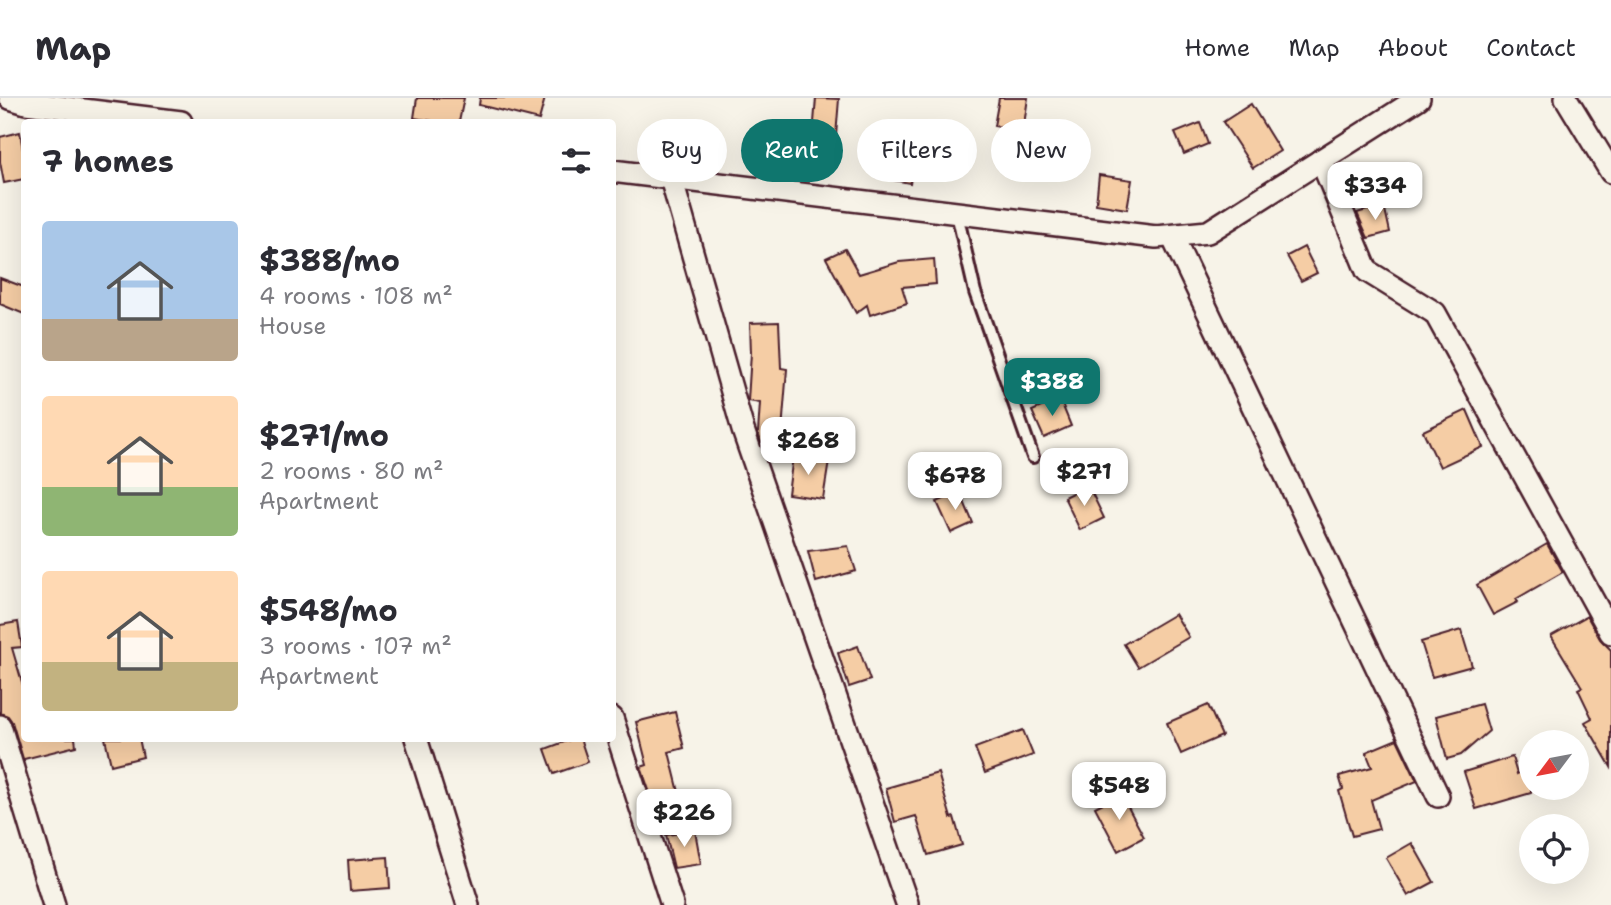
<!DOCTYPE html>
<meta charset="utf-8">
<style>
body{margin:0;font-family:"Shantell Sans",sans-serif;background:#f2f2f3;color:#2b2b33;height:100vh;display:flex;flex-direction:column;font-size:26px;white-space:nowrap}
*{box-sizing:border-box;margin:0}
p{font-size:23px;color:#7c7c81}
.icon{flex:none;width:38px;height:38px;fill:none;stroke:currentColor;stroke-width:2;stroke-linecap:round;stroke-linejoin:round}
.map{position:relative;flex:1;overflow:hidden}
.details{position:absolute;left:21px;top:21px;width:595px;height:623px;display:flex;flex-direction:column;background:#fff;border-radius:7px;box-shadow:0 7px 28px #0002}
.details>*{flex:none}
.banner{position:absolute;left:637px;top:21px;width:665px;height:63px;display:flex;gap:14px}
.needle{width:46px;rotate:238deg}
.fabs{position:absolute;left:1519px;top:632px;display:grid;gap:14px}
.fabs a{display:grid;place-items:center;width:70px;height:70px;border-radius:50%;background:#fff;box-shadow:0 7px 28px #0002;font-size:35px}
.price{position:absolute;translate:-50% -60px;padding:0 16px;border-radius:14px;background:#fff;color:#222;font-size:23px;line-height:46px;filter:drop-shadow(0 2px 4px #0008)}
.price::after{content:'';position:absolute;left:50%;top:42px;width:21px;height:16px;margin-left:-10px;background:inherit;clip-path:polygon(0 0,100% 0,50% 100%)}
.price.on{background:#0f766e;color:#fff}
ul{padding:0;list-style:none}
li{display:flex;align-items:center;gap:21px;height:175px;padding:0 21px}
li span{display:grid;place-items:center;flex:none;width:196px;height:140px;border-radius:7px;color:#555}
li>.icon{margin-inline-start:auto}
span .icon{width:84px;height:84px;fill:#fffc;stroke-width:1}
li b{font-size:30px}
h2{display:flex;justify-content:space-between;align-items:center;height:84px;padding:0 21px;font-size:30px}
.tag{padding:0 24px;border-radius:32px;background:#fff;box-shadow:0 7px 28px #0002;font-size:24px;line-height:63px}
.tag.on{background:#0f766e;color:#fff}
header{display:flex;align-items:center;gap:42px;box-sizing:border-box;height:98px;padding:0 35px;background:#fff;border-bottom:2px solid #e1e1e2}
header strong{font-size:33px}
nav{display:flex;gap:38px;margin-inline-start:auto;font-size:24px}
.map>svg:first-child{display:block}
.building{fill:#f5cda5;stroke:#4a1f2b;stroke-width:2}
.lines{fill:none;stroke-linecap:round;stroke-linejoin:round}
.lane-casing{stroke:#4a1f2b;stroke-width:16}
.street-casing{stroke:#4a1f2b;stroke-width:26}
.lane{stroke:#f7f3e8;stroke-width:10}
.street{stroke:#f7f3e8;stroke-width:21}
</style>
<header>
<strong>Map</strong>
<nav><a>Home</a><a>Map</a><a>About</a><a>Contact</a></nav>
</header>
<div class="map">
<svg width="1611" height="807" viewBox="0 0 1611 807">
<rect width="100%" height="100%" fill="#f7f3e8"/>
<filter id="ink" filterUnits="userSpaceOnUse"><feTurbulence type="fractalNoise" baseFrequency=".0143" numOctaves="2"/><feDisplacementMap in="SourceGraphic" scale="14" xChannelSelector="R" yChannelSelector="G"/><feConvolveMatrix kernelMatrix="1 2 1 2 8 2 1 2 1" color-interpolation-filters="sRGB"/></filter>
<g filter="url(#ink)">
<g class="building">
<polygon points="417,0 464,0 459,24 439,24 414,20"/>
<polygon points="480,0 545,0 539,22 479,7"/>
<polygon points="816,0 839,1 836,38 813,37"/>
<polygon points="999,0 1028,0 1023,33 994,28"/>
<polygon points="1251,6 1280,53 1253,70 1223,24"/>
<polygon points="1200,25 1208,46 1184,56 1175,35"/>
<polygon points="1027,27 1065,29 1062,75 1025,73"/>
<polygon points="886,28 919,34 910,85 877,79"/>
<polygon points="20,34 24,58 24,81 4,85 0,64 0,39"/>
<polygon points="1099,77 1132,82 1127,111 1096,106"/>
<polygon points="1384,107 1390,134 1368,140 1357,115"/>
<polygon points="1304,149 1317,175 1301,183 1287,158"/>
<polygon points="845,151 859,176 899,164 934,161 936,186 902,189 907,205 870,217 867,207 856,215 826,160"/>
<polygon points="0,180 24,189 24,216 0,206"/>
<polygon points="779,224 781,270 787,271 781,345 761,344 758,335 760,305 748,303 751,255 750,225"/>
<polygon points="1060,301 1071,328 1044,340 1032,313"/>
<polygon points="1467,312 1483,349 1440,369 1423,333"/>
<polygon points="793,358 829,363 823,401 788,396"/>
<polygon points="1088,387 1104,420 1080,432 1064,399"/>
<polygon points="960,394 973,425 951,435 937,404"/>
<polygon points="1547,446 1563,474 1516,501 1518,504 1493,517 1477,487"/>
<polygon points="848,448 856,473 816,484 808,453"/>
<polygon points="1175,516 1189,539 1138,569 1124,546"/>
<polygon points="1587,518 1600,541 1611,552 1611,669 1585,624 1592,620 1578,591 1582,589 1551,538"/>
<polygon points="18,524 22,549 12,550 24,591 24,640 75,640 76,648 24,661 24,664 12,624 8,618 0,615 0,527"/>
<polygon points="1461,532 1472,568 1432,579 1421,544"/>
<polygon points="858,548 870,582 849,589 838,555"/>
<polygon points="1481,606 1489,633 1461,657 1447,661 1436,618"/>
<polygon points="1208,607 1222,638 1181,656 1167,625"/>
<polygon points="675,614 684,650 669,654 679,694 652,701 641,669 647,667 636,624"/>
<polygon points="1023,632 1033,657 985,675 975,650"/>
<polygon points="105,640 139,640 143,659 111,667"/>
<polygon points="575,640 580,640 588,664 554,676 545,651"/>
<polygon points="1397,641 1417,683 1371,702 1379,731 1352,738 1339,693 1343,691 1339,678 1372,669 1366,654"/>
<polygon points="1512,659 1517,676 1531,668 1531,695 1476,711 1464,674"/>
<polygon points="938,675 951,720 954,719 962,747 928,757 916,718 895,724 886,690"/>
<polygon points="1121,696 1144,739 1118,753 1095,709"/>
<polygon points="695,733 701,766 674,770 666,737"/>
<polygon points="1412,745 1434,784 1408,798 1386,760"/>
<polygon points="388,759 390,790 350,793 348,762"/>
</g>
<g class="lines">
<g class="lane-casing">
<polyline id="lane" points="957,116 975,194 1033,359"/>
</g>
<g class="street-casing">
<g id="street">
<polyline points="10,0 26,5 181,24"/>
<polyline points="1566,0 1611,74"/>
<polyline points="1321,62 1367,173 1435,215 1611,535"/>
<polyline points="612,73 1156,139 1208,134 1419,0"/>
<polyline points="671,80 743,332 907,805"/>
<polyline points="1172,138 1438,698"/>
<polyline points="612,620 672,807"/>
<polyline points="0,628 54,807"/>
<polyline points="416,640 468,807"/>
</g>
</g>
<use href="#lane" class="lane"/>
<use href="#street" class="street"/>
</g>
</g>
</svg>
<div class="fabs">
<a><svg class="needle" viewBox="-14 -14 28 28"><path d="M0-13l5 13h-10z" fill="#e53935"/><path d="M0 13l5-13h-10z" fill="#7c7c81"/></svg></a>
<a><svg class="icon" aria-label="locate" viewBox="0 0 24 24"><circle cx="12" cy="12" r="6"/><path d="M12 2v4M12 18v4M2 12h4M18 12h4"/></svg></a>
</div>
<b class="price" style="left:1375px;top:124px">$334</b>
<b class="price on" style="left:1052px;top:320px">$388</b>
<b class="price" style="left:808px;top:379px">$268</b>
<b class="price" style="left:1084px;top:410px">$271</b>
<b class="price" style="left:955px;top:414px">$678</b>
<b class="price" style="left:1119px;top:724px">$548</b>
<b class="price" style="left:684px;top:751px">$226</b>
<div class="banner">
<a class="tag">Buy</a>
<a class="tag on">Rent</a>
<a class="tag">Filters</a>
<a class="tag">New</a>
</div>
<section class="details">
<h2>7 homes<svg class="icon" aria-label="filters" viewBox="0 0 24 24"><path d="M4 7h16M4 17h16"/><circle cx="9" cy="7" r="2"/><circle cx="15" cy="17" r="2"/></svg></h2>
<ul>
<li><span style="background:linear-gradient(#a9c7e8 70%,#b9a48a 0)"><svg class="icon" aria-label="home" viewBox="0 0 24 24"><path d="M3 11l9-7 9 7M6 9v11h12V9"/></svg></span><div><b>$388/mo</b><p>4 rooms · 108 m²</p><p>House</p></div></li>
<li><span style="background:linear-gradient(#ffd9b3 65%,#8fb573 0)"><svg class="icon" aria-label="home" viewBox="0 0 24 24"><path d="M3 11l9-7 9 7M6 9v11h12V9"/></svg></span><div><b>$271/mo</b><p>2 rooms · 80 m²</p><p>Apartment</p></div></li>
<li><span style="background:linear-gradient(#ffd9b3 65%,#c2b280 0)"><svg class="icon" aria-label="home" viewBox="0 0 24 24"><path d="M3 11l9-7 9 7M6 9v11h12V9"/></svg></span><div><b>$548/mo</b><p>3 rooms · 107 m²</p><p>Apartment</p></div></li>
</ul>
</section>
</div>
